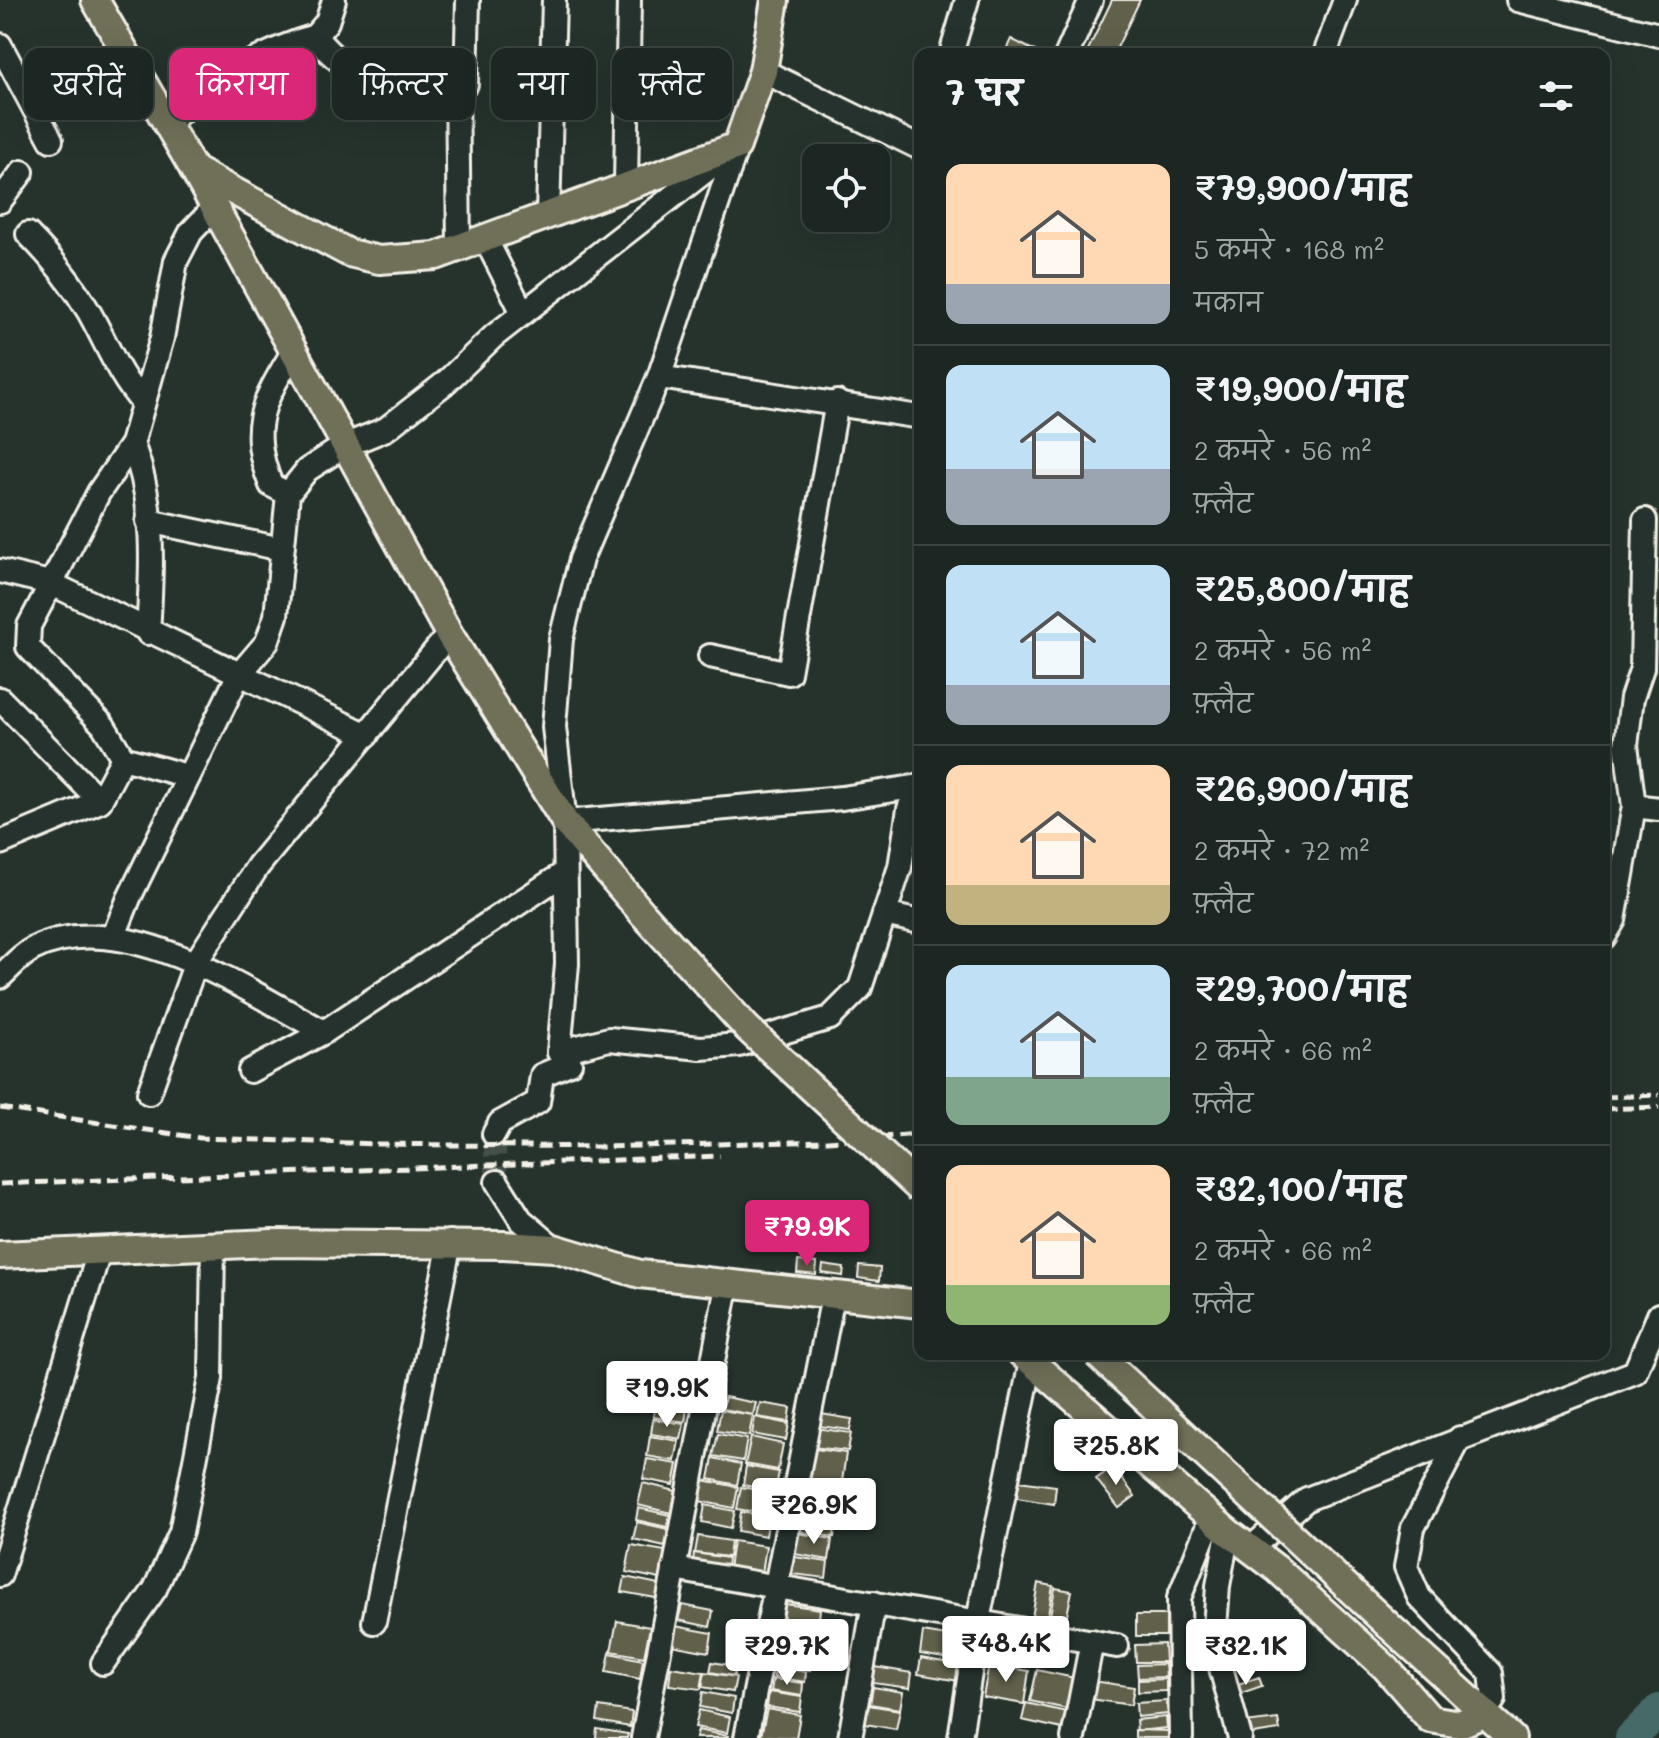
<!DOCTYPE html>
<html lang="hi">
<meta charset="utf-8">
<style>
body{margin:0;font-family:Mali,"Playpen Sans Deva",sans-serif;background:#29322f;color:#f1f3f6;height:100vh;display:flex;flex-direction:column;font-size:30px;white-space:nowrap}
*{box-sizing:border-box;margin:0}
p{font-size:26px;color:#a0a5a5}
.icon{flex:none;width:44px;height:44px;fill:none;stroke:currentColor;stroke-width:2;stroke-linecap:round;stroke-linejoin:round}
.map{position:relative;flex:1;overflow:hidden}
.side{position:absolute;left:914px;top:48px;width:696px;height:1312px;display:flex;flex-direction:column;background:#1c2622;border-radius:16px;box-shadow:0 8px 32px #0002,0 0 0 2px #3a4340}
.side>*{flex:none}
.banner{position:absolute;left:24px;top:48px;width:760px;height:72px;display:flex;gap:16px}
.controls{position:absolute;left:802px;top:144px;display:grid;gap:16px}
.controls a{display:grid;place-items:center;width:88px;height:88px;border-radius:16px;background:#1c2622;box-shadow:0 8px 32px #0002,0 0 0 2px #3a4340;font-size:40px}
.price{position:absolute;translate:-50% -68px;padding:0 18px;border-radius:8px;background:#fff;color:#222;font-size:26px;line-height:52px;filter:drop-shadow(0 2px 4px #0008)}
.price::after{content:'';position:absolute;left:50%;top:48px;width:24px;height:18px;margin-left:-12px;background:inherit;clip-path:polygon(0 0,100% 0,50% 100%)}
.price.selected{background:#db2777;color:#fff}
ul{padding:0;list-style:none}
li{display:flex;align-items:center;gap:24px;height:200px;padding:0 32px}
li+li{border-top:2px solid #3a4340}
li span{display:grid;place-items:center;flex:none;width:224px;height:160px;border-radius:16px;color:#555}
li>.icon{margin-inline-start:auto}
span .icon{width:96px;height:96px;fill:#fffc;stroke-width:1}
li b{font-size:34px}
h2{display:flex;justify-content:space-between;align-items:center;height:96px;padding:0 32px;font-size:34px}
.chip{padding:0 28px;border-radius:16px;background:#1c2622;box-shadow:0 8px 32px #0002,0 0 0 2px #3a4340;font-size:28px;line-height:72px}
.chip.selected{background:#db2777;color:#fff}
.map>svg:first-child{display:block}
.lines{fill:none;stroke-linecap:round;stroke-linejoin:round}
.river{stroke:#446a67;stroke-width:32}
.building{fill:#61614c;stroke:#f4f1e8;stroke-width:2}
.minor-tunnel{stroke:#455049;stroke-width:22;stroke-dasharray:22 11;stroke-linecap:butt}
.minor-casing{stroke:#f4f1e8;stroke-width:28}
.major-casing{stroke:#f4f1e8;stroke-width:32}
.minor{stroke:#26332d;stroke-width:22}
.major{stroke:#706f59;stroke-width:26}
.rail{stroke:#f4f1e8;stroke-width:5;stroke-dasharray:12 6;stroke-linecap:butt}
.major-bridge-casing{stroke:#f4f1e8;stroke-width:32;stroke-linecap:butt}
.major-bridge{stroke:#706f59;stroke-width:26}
</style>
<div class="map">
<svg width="1659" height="1738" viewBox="0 0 1659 1738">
<rect width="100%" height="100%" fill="#26332d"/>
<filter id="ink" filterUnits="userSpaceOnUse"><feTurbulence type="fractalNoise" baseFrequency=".0125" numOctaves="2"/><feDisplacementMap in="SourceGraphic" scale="16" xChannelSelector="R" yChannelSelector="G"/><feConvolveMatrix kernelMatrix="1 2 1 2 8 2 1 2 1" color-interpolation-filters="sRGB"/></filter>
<g filter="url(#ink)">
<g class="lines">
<polyline class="river" points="1631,1738 1659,1710"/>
</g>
<g class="building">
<polygon points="1112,0 1140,0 1114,54 1086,54"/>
<polygon points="1011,39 1041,54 1004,54"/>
<polygon points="798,1261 817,1263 816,1275 797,1273"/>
<polygon points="823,1265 844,1268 843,1276 822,1273"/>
<polygon points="859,1266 880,1268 879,1281 858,1278"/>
<polygon points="658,1384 691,1388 689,1405 656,1400"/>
<polygon points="725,1397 756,1403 753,1415 722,1409"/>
<polygon points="760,1403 791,1408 789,1422 757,1417"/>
<polygon points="655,1405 687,1409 685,1422 653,1417"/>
<polygon points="721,1410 753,1415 749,1436 717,1431"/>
<polygon points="821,1414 852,1419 850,1430 819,1426"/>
<polygon points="755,1417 789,1424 786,1440 752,1434"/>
<polygon points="653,1419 684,1424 681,1439 651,1434"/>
<polygon points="815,1428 851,1433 848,1451 812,1447"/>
<polygon points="718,1434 747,1439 743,1461 713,1456"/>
<polygon points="650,1436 679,1441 675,1461 647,1456"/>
<polygon points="751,1437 783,1444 778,1470 745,1464"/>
<polygon points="815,1449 846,1453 841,1489 810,1484"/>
<polygon points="713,1458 741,1464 737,1485 709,1479"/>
<polygon points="647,1459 678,1464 674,1485 643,1479"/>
<polygon points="746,1466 779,1472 775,1491 743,1485"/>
<polygon points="1113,1467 1135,1496 1119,1508 1096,1479"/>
<polygon points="703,1480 738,1487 734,1508 699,1501"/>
<polygon points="1019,1481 1056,1486 1054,1504 1017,1498"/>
<polygon points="643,1483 676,1491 671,1513 638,1505"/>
<polygon points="808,1485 841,1490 834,1537 801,1532"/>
<polygon points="741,1487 774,1493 770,1515 737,1509"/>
<polygon points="705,1505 735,1511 731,1528 702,1522"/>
<polygon points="638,1508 670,1515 667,1527 636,1520"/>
<polygon points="741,1512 769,1517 766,1536 738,1531"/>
<polygon points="637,1522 668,1529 665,1546 633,1539"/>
<polygon points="798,1533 832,1539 829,1560 795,1554"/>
<polygon points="698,1536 731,1541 729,1557 695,1553"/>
<polygon points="733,1541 766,1546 761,1581 728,1576"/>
<polygon points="631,1545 665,1551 660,1579 626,1572"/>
<polygon points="694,1553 728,1558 726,1576 692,1571"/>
<polygon points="795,1557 828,1562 826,1578 792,1574"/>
<polygon points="625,1577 659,1584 656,1598 622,1592"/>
<polygon points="1038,1583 1053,1586 1046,1626 1031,1623"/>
<polygon points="1055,1588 1072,1591 1064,1630 1048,1627"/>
<polygon points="785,1604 820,1609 818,1628 783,1623"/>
<polygon points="682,1605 713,1611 710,1627 678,1620"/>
<rect x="1136" y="1615" width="30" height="21"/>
<polygon points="617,1621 650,1627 644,1657 611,1651"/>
<polygon points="675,1626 712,1633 709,1652 671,1645"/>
<polygon points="782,1629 815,1634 813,1653 779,1648"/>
<polygon points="923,1632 965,1639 962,1661 920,1654"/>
<polygon points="1164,1644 1165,1662 1136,1662 1135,1645"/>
<polygon points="777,1650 812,1655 810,1670 775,1665"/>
<polygon points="610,1653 643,1660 640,1679 606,1672"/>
<polygon points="921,1658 961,1665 959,1681 918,1674"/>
<polygon points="712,1662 735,1666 734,1676 710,1672"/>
<polygon points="989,1664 1029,1671 1024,1704 983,1697"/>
<polygon points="1165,1664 1166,1677 1138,1678 1137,1665"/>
<polygon points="671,1667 704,1672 701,1689 669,1685"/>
<polygon points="775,1667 806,1672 805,1682 774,1677"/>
<polygon points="875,1667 912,1673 910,1688 873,1683"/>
<polygon points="1037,1670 1079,1679 1072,1710 1030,1701"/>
<polygon points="705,1672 736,1677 733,1692 702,1687"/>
<polygon points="1259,1677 1262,1686 1233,1696 1229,1687"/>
<polygon points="773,1679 803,1683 802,1696 771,1691"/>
<polygon points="1166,1679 1166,1691 1138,1692 1138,1680"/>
<polygon points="1093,1681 1134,1687 1131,1705 1090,1699"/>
<polygon points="873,1687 903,1692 900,1709 870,1704"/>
<polygon points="703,1692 734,1698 732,1713 700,1707"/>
<polygon points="769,1692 802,1697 800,1712 767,1707"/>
<polygon points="1167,1701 1168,1714 1137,1717 1136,1703"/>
<polygon points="1026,1703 1071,1713 1067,1730 1022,1720"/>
<polygon points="868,1705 900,1710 896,1729 865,1724"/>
<polygon points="599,1707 632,1712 630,1727 597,1721"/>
<polygon points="767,1709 800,1715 796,1738 761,1736"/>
<polygon points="699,1710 730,1717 727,1733 695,1727"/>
<polygon points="1166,1717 1167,1728 1137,1731 1136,1720"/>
<polygon points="1278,1719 1280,1730 1246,1735 1244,1723"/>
<polygon points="597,1729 628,1734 627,1738 596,1738"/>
<polygon points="698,1730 728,1736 727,1738 696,1738"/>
<polygon points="1135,1730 1170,1731 1170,1738 1135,1738"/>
</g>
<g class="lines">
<polyline class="minor-tunnel" points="494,1134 497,1182"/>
<g class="minor-casing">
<g id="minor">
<polyline points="1518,0 1659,35"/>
<polyline points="315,36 327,22 334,0"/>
<polyline points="0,45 51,140"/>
<polyline points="951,54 967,0"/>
<polyline points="1067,54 1091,0"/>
<polyline points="1325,54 1345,0"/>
<polyline points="763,71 920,148"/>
<polyline points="457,84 459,247"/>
<path d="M167,123C218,82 251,55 315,36C355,89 404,85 466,84L468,0"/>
<polyline points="626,187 629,0"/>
<polyline points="0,201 22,172"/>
<polyline points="548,215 554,0"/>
<path d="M28,234C52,258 72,283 89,312C107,344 118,375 143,403"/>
<polyline points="485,238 523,313"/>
<polyline points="659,377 920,417"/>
<path d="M132,444C156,502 152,571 148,633"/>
<path d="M288,494L271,485C248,427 262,403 293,352"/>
<polyline points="148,521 282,549"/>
<polyline points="0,571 50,583 367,735"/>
<polyline points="710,656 789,673 837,402"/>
<polyline points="0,699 100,801"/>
<polyline points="123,758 103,725 28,647 29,626 99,492 132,444 162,338 176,261 191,232 214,208"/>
<polyline points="1634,806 1659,809"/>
<polyline points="565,822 842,798 920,786"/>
<polyline points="0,843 100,801 123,758 187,776"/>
<polyline points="884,914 920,922"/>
<polyline points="1604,937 1614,920 1634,806 1626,745 1632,698 1642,668 1645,520"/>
<polyline points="113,938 129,898 238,676 267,642 276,616 288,494 307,470 344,446 386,429 445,383 494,336 727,154"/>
<path d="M0,977C10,968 21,955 33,949C121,904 248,991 324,1032L563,874"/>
<polyline points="559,1052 609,1039 701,1048 739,1045 830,1018 860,988 900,867 909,809 917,787"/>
<polyline points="250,1071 324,1032"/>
<polyline points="149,1093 196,962 258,866 449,634"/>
<polyline points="494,1134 500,1123 538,1102 542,1075 570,1063 559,1052 567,964 565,822 554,727 561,639 581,559 659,377 737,146"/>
<polyline points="497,1182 521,1220 554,1248"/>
<polyline points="1460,1438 1413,1528 1406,1567 1419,1597 1491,1673 1494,1699 1483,1714"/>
<polyline points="1228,1532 1218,1586 1214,1642 1240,1738"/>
<polyline points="1250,1549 1307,1499 1635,1372 1659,1315"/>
<polyline points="674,1569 1117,1646"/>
<polyline points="0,1575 99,1252"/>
<polyline points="374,1622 450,1242"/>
<polyline points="103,1663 155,1589 181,1532 211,1378 213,1246"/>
<polyline points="643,1738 727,1286"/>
<polyline points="746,1738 833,1296"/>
<polyline points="850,1738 874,1603"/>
<polyline points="960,1738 978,1620 1031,1362"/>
<polyline points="1073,1738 1092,1641"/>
<polyline points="1181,1738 1179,1598 1211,1518"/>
</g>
</g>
<g class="major-casing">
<g id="major">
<polyline points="95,0 194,170 449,634 565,822 644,915"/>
<polyline points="194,170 349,253 379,260 436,256 737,146 763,71 775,0"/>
<polyline points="0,1255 272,1243 503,1245 554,1248 640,1274 920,1304"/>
<polyline points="1022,1354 1228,1532 1277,1569 1386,1668 1430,1719 1460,1724 1483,1714"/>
<polyline points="1388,1625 1512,1738"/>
</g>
</g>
<use href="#minor" class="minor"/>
<use href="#major" class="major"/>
<g class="rail">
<polyline points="1604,1097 1659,1095"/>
<polyline points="0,1108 200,1138 379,1144 600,1147 828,1141 920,1134"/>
<polyline points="1604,1109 1659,1107"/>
<polyline points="0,1184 720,1156"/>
</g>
<g class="major-bridge-casing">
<g id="major-bridge">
<polyline points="644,915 747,1028 920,1189"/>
<polyline points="1097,1354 1388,1625"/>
</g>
</g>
<use href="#major-bridge" class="major-bridge"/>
</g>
</g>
</svg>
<div class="controls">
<a><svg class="icon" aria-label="locate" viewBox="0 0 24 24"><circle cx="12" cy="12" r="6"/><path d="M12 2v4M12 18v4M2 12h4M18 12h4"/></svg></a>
</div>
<b class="price selected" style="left:807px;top:1268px">₹79.9K</b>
<b class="price" style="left:667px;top:1429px">₹19.9K</b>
<b class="price" style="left:1116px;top:1487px">₹25.8K</b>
<b class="price" style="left:814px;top:1546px">₹26.9K</b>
<b class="price" style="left:1006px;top:1684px">₹48.4K</b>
<b class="price" style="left:787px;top:1687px">₹29.7K</b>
<b class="price" style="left:1246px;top:1687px">₹32.1K</b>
<div class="banner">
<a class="chip">खरीदें</a>
<a class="chip selected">किराया</a>
<a class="chip">फ़िल्टर</a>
<a class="chip">नया</a>
<a class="chip">फ़्लैट</a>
</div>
<section class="side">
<h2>7 घर<svg class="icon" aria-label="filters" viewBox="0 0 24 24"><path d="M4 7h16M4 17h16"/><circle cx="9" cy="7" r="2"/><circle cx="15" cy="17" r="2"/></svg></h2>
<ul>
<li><span style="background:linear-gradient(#ffd9b3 75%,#9aa5b1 0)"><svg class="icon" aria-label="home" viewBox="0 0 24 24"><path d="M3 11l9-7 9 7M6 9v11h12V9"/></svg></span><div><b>₹79,900/माह</b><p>5 कमरे · 168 m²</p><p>मकान</p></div></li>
<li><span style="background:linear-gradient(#bfe0f5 65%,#9aa5b1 0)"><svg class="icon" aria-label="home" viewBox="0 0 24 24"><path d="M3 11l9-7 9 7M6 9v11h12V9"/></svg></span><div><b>₹19,900/माह</b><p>2 कमरे · 56 m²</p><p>फ़्लैट</p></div></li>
<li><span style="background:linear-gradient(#bfe0f5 75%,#9aa5b1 0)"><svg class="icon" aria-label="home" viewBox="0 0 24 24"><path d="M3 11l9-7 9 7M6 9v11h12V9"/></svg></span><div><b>₹25,800/माह</b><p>2 कमरे · 56 m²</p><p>फ़्लैट</p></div></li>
<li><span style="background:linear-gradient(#ffd9b3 75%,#c2b280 0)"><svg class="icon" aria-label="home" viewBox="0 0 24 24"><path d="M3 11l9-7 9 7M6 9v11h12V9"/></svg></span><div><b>₹26,900/माह</b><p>2 कमरे · 72 m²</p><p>फ़्लैट</p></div></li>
<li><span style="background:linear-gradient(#bfe0f5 70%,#7fa58c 0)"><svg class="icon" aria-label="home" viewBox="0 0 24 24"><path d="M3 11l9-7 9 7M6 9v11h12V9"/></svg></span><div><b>₹29,700/माह</b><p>2 कमरे · 66 m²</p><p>फ़्लैट</p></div></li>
<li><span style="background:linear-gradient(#ffd9b3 75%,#8fb573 0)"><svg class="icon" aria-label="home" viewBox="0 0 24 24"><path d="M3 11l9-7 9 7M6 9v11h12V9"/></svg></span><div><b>₹32,100/माह</b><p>2 कमरे · 66 m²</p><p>फ़्लैट</p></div></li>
</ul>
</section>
</div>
